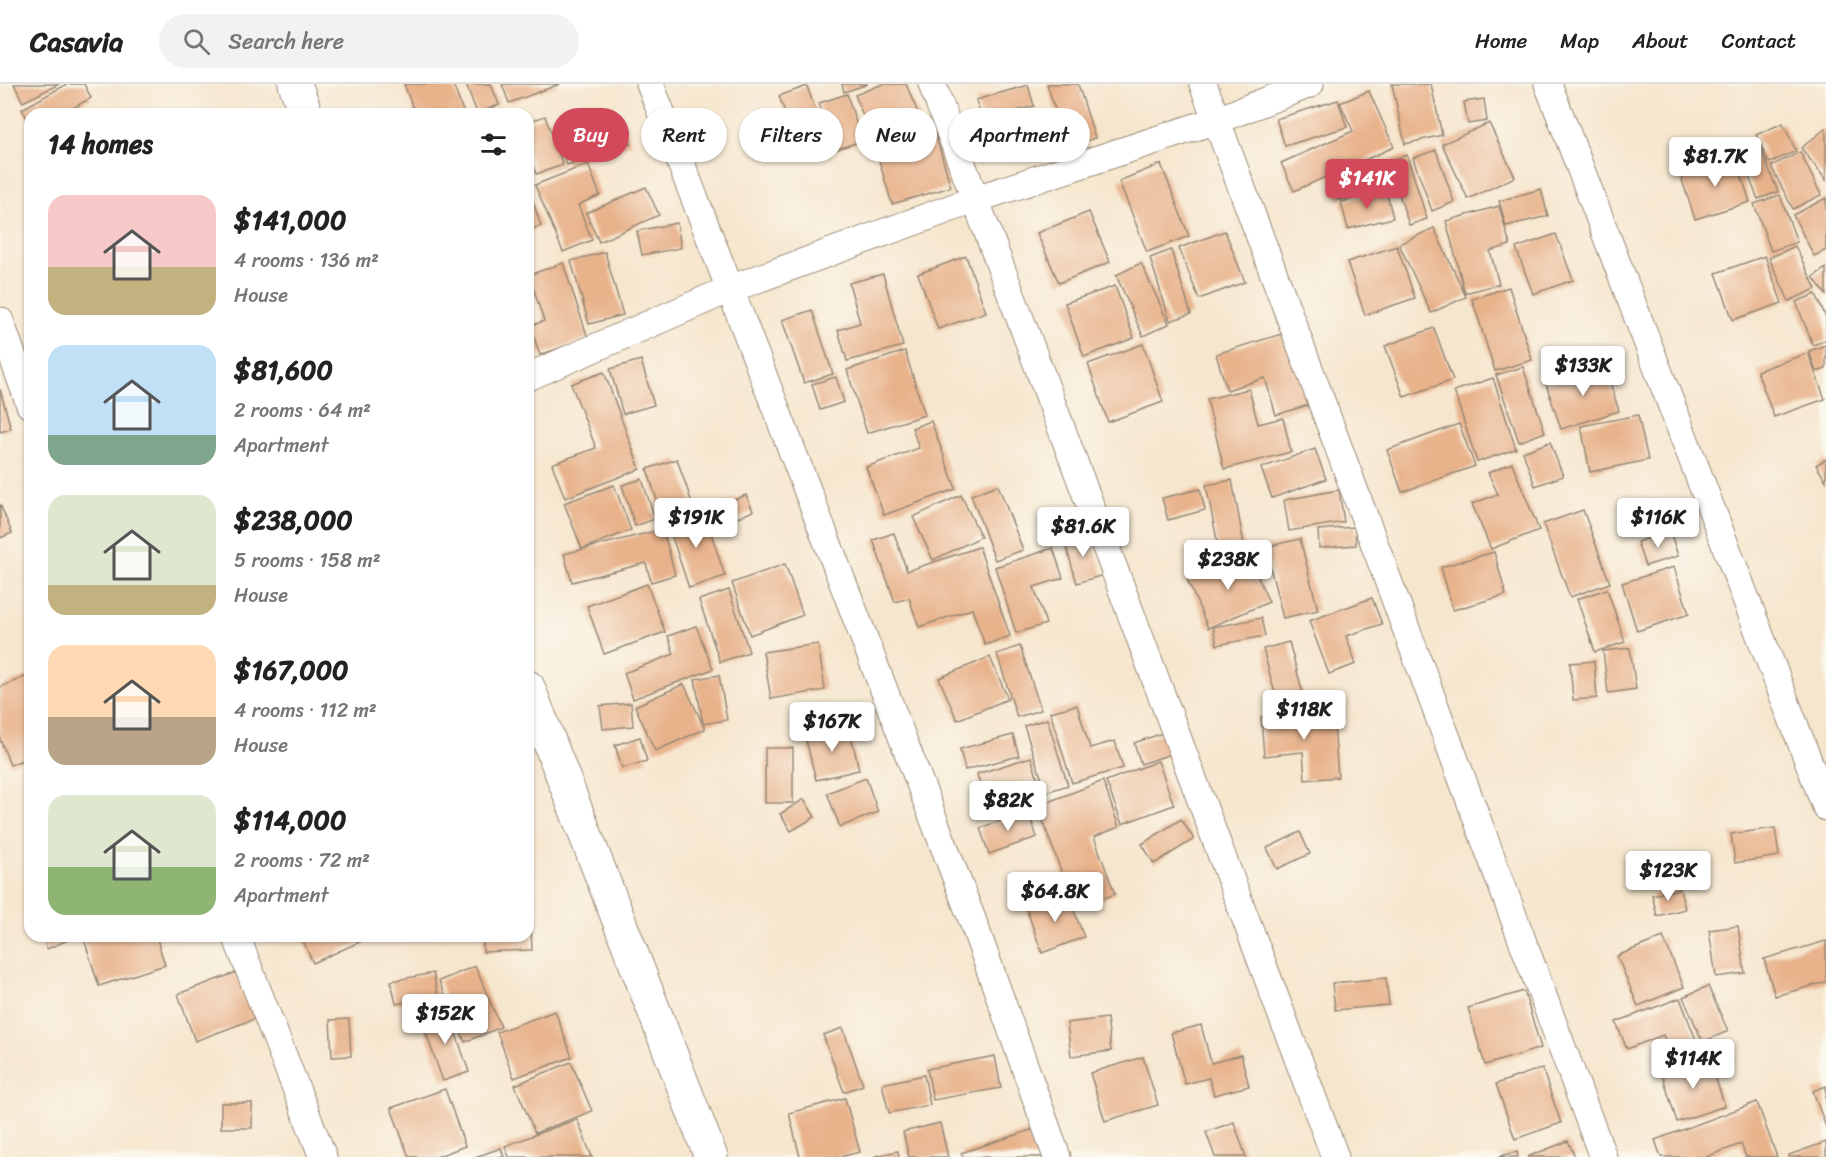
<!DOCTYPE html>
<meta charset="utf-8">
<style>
body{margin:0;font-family:Sriracha,sans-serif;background:#f2f2f2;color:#222;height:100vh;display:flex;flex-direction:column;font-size:22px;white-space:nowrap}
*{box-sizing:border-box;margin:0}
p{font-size:20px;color:#767676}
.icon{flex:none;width:33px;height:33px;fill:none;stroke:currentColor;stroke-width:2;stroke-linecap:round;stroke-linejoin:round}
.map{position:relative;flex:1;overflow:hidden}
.side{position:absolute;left:24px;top:24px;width:510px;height:834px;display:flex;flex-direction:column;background:#fff;border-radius:18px;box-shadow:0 2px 4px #0004}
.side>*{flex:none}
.hud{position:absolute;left:552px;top:24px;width:570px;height:54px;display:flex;gap:12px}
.price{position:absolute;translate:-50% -51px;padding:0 14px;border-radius:6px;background:#fff;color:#222;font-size:20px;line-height:39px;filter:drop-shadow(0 2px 3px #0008)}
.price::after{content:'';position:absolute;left:50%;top:36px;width:18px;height:14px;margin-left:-9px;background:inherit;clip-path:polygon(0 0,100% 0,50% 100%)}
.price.active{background:#d1495b;color:#fff}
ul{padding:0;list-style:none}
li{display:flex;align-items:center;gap:18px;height:150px;padding:0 24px}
li span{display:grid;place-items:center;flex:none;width:168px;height:120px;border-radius:18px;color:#555}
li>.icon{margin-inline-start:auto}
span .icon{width:72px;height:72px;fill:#fffc;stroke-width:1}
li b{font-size:26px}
h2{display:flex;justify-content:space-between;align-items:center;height:72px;padding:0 24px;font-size:26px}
.chip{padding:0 21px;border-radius:27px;background:#fff;box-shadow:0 2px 4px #0004;font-size:21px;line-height:54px}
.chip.active{background:#d1495b;color:#fff}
header{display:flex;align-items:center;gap:36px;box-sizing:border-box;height:84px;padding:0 30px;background:#fff;border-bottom:2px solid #e0e0e0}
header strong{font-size:28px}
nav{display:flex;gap:33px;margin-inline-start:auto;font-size:21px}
.search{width:420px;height:54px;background:#f2f2f2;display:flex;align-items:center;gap:15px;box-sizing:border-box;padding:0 21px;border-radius:33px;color:#767676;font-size:22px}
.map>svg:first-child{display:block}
.building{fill:#e8b28b}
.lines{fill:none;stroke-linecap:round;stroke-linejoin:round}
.street-casing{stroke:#988876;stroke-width:29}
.secondary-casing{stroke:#988876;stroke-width:35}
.street{stroke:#fff;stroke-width:27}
.secondary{stroke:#fff;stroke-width:33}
</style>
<header>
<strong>Casavia</strong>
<div class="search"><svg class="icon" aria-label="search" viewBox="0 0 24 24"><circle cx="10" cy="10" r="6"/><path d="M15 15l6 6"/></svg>Search here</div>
<nav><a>Home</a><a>Map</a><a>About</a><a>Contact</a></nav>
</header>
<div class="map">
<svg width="1826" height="1073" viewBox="0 0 1826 1073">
<rect width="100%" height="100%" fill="#fbf7ec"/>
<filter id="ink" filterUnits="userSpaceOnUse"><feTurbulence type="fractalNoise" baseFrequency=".0167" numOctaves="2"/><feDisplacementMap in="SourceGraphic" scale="12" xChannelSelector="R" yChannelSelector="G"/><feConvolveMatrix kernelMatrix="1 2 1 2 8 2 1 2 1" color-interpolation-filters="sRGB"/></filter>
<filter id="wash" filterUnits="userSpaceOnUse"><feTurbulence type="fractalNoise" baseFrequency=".008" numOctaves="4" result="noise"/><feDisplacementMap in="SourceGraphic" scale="24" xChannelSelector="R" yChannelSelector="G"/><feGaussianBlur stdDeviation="1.35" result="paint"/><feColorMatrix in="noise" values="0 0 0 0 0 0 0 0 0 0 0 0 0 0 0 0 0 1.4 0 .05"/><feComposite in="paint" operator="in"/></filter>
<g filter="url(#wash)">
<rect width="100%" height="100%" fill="#f6e6ce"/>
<g id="blocks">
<g class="building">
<polygon points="14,0 59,0 23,18"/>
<polygon points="67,0 84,0 91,14 62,30 30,30 30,40 22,25"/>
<polygon points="404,0 453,0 464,30 415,30"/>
<polygon points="466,0 491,0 499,21 477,29"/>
<polygon points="502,0 560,0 509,19"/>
<polygon points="842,0 868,0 844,8"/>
<polygon points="883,0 906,0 920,34 871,53 855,11"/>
<polygon points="1047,0 1078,0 1095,54 1067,63"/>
<polygon points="1392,0 1431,0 1442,51 1405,60"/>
<polygon points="1028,1 1034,22 983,37 976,16"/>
<polygon points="807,2 829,66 801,74 779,12"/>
<polygon points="1369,7 1394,63 1294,107 1281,79 1353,47 1340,19"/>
<polygon points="847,10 862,57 834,66 819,19"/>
<polygon points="1484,15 1487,37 1468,40 1464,18"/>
<polygon points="1338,16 1347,43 1285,62 1276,35"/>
<polygon points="545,32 563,81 536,90 528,67 528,38"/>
<polygon points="624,37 631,60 567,81 559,59"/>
<polygon points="932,39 951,103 892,120 873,56"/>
<polygon points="1489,39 1515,93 1468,115 1442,60"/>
<polygon points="1783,39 1796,67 1769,79 1756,51"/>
<polygon points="1826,44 1826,96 1801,64"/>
<polygon points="1436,66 1454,118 1432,127 1413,74"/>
<polygon points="1762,68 1778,108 1758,115 1742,76"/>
<polygon points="1800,68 1821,111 1793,125 1771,82"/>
<polygon points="1407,71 1427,135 1409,141 1395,98 1338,116 1332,94"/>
<polygon points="1735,72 1750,118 1695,135 1680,90"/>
<polygon points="588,80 600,111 578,121 592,156 563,168 535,101"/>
<polygon points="1161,80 1189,152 1147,168 1119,97"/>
<polygon points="528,102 541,142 528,147"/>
<polygon points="646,103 659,131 599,158 586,129"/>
<polygon points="1541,105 1548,132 1506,142 1499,117"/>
<polygon points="1386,106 1393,134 1348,145 1341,118"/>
<polygon points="1780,111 1797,158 1771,167 1754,120"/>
<polygon points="1826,114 1826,166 1814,172 1793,131"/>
<polygon points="1499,122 1510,161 1490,167 1499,200 1465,209 1446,137"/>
<polygon points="1089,128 1110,178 1059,199 1037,149"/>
<polygon points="677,139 681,164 642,171 637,147"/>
<polygon points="1434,144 1466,213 1431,229 1399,160"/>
<polygon points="1225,147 1245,198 1199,215 1179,164"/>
<polygon points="1556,150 1573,196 1533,210 1516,164"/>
<polygon points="1397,162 1415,214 1365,231 1347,178"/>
<polygon points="1795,162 1816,205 1789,217 1769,174"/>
<polygon points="1171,166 1191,230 1170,237 1150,174"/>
<polygon points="605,168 623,231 589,240 571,177"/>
<polygon points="966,172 986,228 938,245 918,190"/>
<polygon points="1765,172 1782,219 1733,236 1716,189"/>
<polygon points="563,179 588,254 540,271 530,242 544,237 529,191"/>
<polygon points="1141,179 1169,240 1143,252 1116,191"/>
<polygon points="1826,184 1826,211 1813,193"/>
<polygon points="883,190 903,262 847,277 838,246 860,239 849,199"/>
<polygon points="1115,202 1134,254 1084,273 1065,219"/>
<polygon points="1509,203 1532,276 1495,287 1472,215"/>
<polygon points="1816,210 1826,234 1826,256 1813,261 1796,218"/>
<polygon points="812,226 833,290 804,299 782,236"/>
<polygon points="1434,244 1453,296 1404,313 1385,262"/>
<polygon points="1285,249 1308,321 1276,331 1265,294 1227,306 1216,270"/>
<polygon points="1143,260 1163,318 1108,338 1088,280"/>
<polygon points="1826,261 1826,285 1816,288 1809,267"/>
<polygon points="905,267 925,331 867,349 847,286"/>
<polygon points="1808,269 1825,315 1774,333 1757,287"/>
<polygon points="641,276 654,321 623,330 610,285"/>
<polygon points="1604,280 1619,327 1561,345 1546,300"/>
<polygon points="1523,283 1545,348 1519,358 1496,291"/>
<polygon points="604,288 640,385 565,414 552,380 596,364 571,300"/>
<polygon points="836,293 844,318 820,326 812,300"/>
<polygon points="1493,294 1516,365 1477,378 1454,307"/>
<polygon points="0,305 11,345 0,348"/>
<polygon points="1249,305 1258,340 1283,334 1291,368 1224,385 1207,315"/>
<polygon points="1638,331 1648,376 1590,388 1581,342"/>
<polygon points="931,337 956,405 884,431 866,383 919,364 912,344"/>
<polygon points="1459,340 1475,382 1402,408 1387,366"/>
<polygon points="1550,358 1563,392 1535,402 1523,368"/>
<polygon points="1315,365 1326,395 1272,414 1261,384"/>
<polygon points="677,375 692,419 661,429 647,385"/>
<polygon points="1826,375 1826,397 1816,381"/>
<polygon points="1512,379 1539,446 1491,465 1472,420 1498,410 1488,389"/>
<polygon points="642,395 655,435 635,442 622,401"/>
<polygon points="1232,396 1245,466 1220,471 1206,401"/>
<polygon points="614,401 631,446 582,465 564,419"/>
<polygon points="998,401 1023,466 995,476 971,411"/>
<polygon points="1200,405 1205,426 1168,436 1162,414"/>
<polygon points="1339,406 1344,438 1289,447 1284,416"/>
<polygon points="746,411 753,427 727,439 719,422"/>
<polygon points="961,411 981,453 933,476 913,433"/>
<polygon points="0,420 12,449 0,454"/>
<polygon points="703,425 725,492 689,504 667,438"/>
<polygon points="1583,426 1610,499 1570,513 1543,440"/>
<polygon points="1355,443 1356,461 1319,464 1318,446"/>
<polygon points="663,445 675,491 651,498 646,479 572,498 564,470"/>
<polygon points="1670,447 1678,472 1645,482 1637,458"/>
<polygon points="894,449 907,487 979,463 1010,552 985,561 972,525 919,543 909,514 895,518 873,456"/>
<polygon points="1090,449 1103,491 1077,499 1064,456"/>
<polygon points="1300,455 1318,526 1283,534 1265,463"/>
<polygon points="1053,464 1063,494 1034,503 1046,540 1016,549 995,483"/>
<polygon points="1494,468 1506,511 1453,526 1441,483"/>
<polygon points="1247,469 1269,518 1208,544 1187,495"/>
<polygon points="785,480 803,531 750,551 732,499"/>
<polygon points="1674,483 1689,530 1637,547 1622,499"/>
<polygon points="647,500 665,548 604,570 587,522"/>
<polygon points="1607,505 1625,558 1595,568 1577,515"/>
<polygon points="729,506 749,568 720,578 699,516"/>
<polygon points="1372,514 1382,540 1346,552 1356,580 1329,590 1309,537"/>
<polygon points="1261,534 1265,552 1217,561 1213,543"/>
<polygon points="696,542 713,585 633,615 624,589 674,570 668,552"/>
<polygon points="1289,558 1304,613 1278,621 1263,565"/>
<polygon points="818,560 825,606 771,615 763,568"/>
<polygon points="1020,562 1041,626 1017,633 997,570"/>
<polygon points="1630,564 1636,605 1608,609 1603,567"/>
<polygon points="990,573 1008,615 957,636 939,594"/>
<polygon points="1594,577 1597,614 1573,616 1570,579"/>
<polygon points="719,591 727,636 703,640 695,595"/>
<polygon points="27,592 30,601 30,673 10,681 0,655 0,603"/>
<polygon points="684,600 705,645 655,667 635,622"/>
<polygon points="631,619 633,642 603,645 600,622"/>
<polygon points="1077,621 1090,664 1115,657 1123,684 1072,699 1050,628"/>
<polygon points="1333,627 1338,693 1305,696 1303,668 1264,672 1261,633"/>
<polygon points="1047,635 1068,701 1046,708 1024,642"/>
<polygon points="849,642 859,686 816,696 805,652"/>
<polygon points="1166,648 1174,669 1141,680 1134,659"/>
<polygon points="1013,651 1019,672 965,686 960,665"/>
<polygon points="640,653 647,677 622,684 615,661"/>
<rect x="765" y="664" width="28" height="55"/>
<polygon points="1031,673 1045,719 1103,697 1119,743 1094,753 1115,810 1075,825 1037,721 991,735 977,690"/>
<polygon points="1158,677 1174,721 1122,740 1106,697"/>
<polygon points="30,682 30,703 23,685"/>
<polygon points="866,694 878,728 840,743 827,709"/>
<polygon points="804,715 815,733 791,747 780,730"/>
<polygon points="1028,727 1037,753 989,770 980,744"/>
<polygon points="1181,735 1194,755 1154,780 1142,760"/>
<polygon points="1775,744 1779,772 1735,779 1731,750"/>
<polygon points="1300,748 1310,770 1277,785 1267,764"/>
<polygon points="1680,805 1685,825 1657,832 1652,811"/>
<polygon points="1067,808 1084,853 1042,869 1026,824"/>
<polygon points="528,841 531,841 532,866 483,868 483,852 528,852"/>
<polygon points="1738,842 1745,889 1716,893 1709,846"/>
<polygon points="42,852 77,852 47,865"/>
<polygon points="83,852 156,852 165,881 99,902"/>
<polygon points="301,852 365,852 366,855 313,879"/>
<polygon points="1663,853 1684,903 1638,922 1617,872"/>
<polygon points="1826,857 1826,898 1775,912 1764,875"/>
<polygon points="475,882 501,943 465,958 439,897"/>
<polygon points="240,887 257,934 195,957 178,910"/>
<polygon points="433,889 438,912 396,920 391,897"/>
<polygon points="1386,894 1389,921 1335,926 1332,899"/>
<polygon points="1708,902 1728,947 1703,958 1683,913"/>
<polygon points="1524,907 1541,964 1485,981 1468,924"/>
<polygon points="1680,914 1699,964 1672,974 1663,951 1627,965 1616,938"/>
<polygon points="448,926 469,988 443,997 421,935"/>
<polygon points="555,927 572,973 514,994 497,948"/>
<polygon points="1107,934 1111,967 1071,972 1067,939"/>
<polygon points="349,935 351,972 332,973 330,936"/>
<polygon points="1201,941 1211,979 1241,971 1249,1002 1214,1011 1209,994 1185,1000 1171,949"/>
<polygon points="843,944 863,1001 844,1008 823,951"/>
<polygon points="995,972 1001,1004 933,1016 927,985"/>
<polygon points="1143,973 1158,1021 1105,1037 1090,989"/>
<polygon points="1709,975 1725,1022 1677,1038 1662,990"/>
<polygon points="571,978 592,1027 535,1049 515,1001"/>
<polygon points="1542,984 1561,1039 1515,1055 1496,1000"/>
<polygon points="924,991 930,1021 889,1029 882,1000"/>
<polygon points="1826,1002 1826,1043 1813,1007"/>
<polygon points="445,1005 465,1062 436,1073 409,1073 391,1024"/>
<polygon points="845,1014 860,1068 840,1073 800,1073 789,1029"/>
<polygon points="1757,1018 1777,1073 1746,1073 1741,1060 1706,1073 1661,1073 1655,1056"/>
<rect x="221" y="1019" width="31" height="25"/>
<polygon points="577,1035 592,1073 509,1073 505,1062"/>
<polygon points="1234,1038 1246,1073 1215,1073 1206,1048"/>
<polygon points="940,1039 948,1073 909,1073 903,1048"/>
<polygon points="1034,1045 1044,1073 963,1073 961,1069"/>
<polygon points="1568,1057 1575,1073 1527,1073"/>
<polygon points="1826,1058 1826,1073 1789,1073 1789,1071"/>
<polygon points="501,1064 504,1073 475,1073"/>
<polygon points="898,1067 899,1073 875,1073 875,1072"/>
<polygon points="1517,1068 1518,1073 1500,1073 1500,1072"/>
</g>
</g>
</g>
<g filter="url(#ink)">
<use href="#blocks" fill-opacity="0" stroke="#988876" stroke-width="1.5"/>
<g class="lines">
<g class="street-casing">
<g id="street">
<polyline points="650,0 730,205 972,835 1057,1073"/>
<polyline points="932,0 1335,1073"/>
<polyline points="1203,0 1603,1073"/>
<polyline points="1548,0 1826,723"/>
<polyline points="0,237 30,321"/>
<polyline points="528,293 730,205 976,115 1217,36 1310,0"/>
<polyline points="236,852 323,1073"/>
</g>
</g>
<g class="secondary-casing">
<g id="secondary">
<polyline points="295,0 306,30"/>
<polyline points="528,603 711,1073"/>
</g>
</g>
<use href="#street" class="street"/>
<use href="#secondary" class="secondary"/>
</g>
</g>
</svg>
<b class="price" style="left:1715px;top:104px">$81.7K</b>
<b class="price active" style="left:1367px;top:126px">$141K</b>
<b class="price" style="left:1583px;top:313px">$133K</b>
<b class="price" style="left:696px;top:465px">$191K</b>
<b class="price" style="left:1658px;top:465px">$116K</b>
<b class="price" style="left:1083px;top:474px">$81.6K</b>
<b class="price" style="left:1228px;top:507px">$238K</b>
<b class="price" style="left:1304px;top:657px">$118K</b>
<b class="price" style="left:832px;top:669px">$167K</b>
<b class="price" style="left:1008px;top:748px">$82K</b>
<b class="price" style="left:1668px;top:818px">$123K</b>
<b class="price" style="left:1055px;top:839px">$64.8K</b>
<b class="price" style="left:445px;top:961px">$152K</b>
<b class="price" style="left:1693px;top:1006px">$114K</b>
<div class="hud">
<a class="chip active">Buy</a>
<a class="chip">Rent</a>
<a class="chip">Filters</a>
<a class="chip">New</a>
<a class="chip">Apartment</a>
</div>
<section class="side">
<h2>14 homes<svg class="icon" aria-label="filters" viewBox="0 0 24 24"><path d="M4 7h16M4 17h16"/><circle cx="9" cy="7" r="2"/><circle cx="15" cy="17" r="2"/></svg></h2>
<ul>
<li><span style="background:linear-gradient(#f6c9c9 60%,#c2b280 0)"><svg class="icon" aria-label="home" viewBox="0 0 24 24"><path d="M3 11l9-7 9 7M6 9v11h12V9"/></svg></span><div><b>$141,000</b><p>4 rooms · 136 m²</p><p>House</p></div></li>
<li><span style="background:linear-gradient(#bfe0f5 75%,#7fa58c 0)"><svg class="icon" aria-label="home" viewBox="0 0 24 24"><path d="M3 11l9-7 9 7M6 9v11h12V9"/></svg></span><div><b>$81,600</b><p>2 rooms · 64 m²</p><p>Apartment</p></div></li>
<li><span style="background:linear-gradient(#dfe7d0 75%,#c2b280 0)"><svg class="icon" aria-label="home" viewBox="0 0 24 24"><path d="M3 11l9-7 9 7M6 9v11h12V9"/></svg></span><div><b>$238,000</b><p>5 rooms · 158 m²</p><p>House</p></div></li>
<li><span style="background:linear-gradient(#ffd9b3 60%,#b9a48a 0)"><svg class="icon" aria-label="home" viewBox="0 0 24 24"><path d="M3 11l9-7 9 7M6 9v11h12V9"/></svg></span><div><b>$167,000</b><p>4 rooms · 112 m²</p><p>House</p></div></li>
<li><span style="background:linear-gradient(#dfe7d0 60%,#8fb573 0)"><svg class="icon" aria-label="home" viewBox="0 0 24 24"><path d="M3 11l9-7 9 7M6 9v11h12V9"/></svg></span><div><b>$114,000</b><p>2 rooms · 72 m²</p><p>Apartment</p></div></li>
</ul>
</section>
</div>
